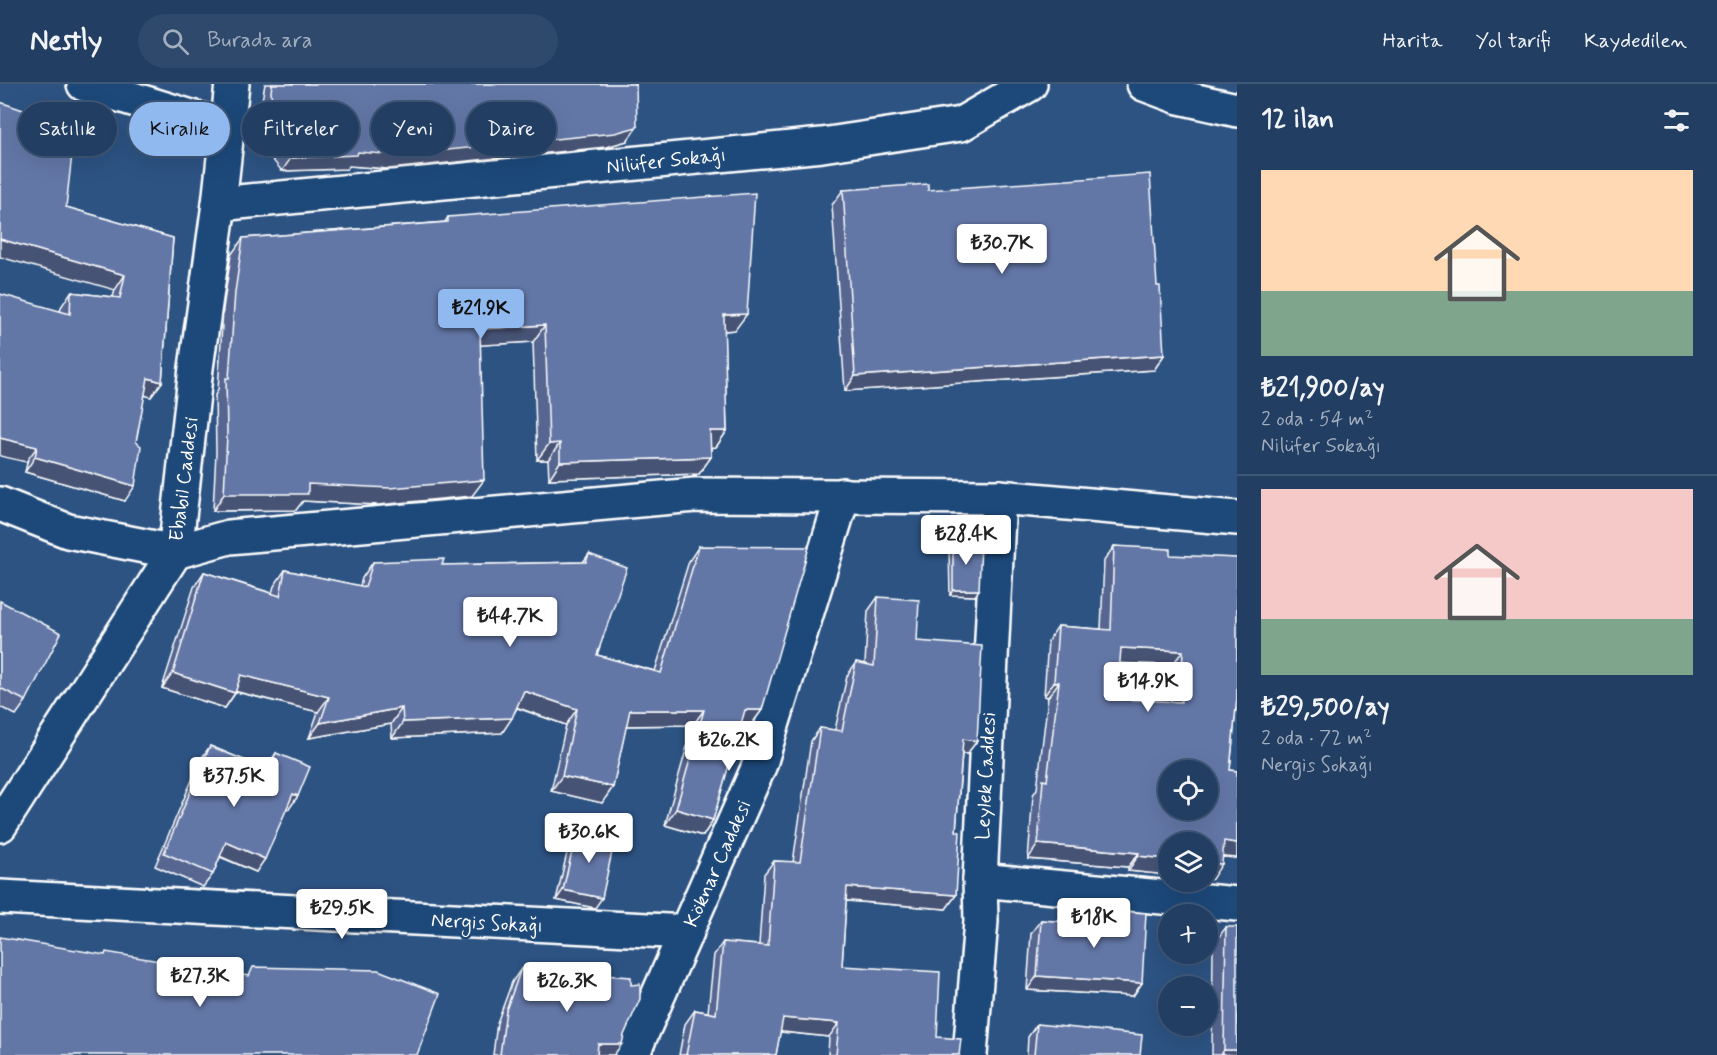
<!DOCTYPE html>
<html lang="tr">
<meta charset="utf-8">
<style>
body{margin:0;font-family:Mynerve,sans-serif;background:#2e496b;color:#f1f3f6;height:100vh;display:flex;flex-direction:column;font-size:22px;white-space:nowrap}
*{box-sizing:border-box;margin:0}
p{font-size:20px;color:#a2aebe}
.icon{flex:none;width:33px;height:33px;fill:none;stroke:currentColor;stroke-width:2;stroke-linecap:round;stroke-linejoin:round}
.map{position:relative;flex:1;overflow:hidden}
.side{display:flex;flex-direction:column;background:#223e62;width:480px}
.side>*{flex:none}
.guide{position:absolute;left:18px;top:18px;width:570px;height:54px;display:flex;gap:12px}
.tools{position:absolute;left:1158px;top:676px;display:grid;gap:12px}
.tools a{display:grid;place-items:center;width:60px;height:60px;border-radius:50%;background:#223e62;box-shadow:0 6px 24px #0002,0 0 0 2px #3f5777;font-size:30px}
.price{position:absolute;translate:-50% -51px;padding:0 14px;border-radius:6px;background:#fff;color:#222;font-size:20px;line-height:39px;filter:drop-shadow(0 2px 3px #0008)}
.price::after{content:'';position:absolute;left:50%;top:36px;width:18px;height:14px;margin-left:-9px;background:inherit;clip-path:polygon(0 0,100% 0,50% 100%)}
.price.active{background:#90b9f0;color:#111}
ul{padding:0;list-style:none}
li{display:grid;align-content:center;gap:12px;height:318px;padding:0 24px}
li+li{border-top:2px solid #3f5777}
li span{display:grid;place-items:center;height:186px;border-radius:0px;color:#555}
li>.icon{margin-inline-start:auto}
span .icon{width:108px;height:108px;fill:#fffc;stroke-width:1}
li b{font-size:26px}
h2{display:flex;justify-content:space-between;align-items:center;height:72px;padding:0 24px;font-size:26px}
.pill{padding:0 21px;border-radius:27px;background:#223e62;box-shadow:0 6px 24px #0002,0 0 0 2px #3f5777;font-size:21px;line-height:54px}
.pill.active{background:#90b9f0;color:#111}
header{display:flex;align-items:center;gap:36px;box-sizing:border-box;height:84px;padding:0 30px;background:#223e62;border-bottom:2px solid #3f5777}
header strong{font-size:28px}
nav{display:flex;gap:33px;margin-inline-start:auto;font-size:21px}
.search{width:420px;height:54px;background:#2e496b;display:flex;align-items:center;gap:15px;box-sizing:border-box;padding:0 21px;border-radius:33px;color:#a2aebe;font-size:22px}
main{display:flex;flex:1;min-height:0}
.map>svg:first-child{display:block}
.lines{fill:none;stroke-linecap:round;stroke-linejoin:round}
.minor-casing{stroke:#fff;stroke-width:38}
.tertiary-casing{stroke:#fff;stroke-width:38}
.secondary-casing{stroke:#fff;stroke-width:38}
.minor{stroke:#1f4a7a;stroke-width:33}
.tertiary{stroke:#1f4a7a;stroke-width:33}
.secondary{stroke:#1f4a7a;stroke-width:33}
.wall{fill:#566690;stroke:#fff;stroke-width:1.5;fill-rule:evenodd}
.shaded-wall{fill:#465375;stroke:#fff;stroke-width:1.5}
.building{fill:#6477a7;stroke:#fff;stroke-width:1.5;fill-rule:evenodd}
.labels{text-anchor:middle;stroke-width:5;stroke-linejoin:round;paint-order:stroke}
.street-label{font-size:20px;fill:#fff;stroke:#1f4a7a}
</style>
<header>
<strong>Nestly</strong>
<div class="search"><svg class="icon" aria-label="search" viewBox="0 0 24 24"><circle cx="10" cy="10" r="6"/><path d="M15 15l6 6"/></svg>Burada ara</div>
<nav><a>Harita</a><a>Yol tarifi</a><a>Kaydedilen</a></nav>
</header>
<main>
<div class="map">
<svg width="1237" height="971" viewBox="0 0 1237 971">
<rect width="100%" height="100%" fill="#2d5383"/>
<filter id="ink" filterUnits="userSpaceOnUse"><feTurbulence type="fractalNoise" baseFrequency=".0167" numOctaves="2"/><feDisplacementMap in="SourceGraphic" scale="12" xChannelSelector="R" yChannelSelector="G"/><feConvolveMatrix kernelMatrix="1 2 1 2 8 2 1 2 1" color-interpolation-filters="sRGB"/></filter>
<g filter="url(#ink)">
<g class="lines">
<g class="minor-casing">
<g id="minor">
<polyline points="84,0 227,44"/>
<polyline points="219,120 822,61 961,40 1030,0"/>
<polyline points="0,420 68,447 175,468 229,453 695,411 999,413 1237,434"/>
<polyline points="980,796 1237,820"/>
<polyline points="0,813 687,848"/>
<polyline points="632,971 760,680 843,411"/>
</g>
</g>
<g class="tertiary-casing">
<g id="tertiary">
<polyline points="0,741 175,468 196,284 219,120 232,0"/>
<polyline points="970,971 981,837 980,796 999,413"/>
</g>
</g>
<g class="secondary-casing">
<polyline id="secondary" points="1144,0 1179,13 1237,26"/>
</g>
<use href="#minor" class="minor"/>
<use href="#tertiary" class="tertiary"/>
<use href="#secondary" class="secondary"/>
</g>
<g class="wall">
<polygon points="265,0 636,0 627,57 606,63 389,85 349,82 347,85 282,87 265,67 261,22"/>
<polygon points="843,106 928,106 1157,202 1164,271 1154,286 845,307 832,121"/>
<polygon points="66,123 173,154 162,298 151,313 144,311 125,417 25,388 61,223 71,208 113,213 115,206"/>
<polygon points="448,133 735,246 724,247 727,347 716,363 711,364 711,373 699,390 549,395 548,376 537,376 533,258 480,261 472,412 378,421 303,417 296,426 213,427 216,368 215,311 218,306 223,225 231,171 243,154 445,138"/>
<polygon points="953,459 975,512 950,511 949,465"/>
<polygon points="699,462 762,626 751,641 740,641 713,736 703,752 665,741 693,641 626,642 613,703 602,719 551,707 566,641 517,624 502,649 392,654 391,640 309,654 318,628 236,608 225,624 162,604 194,503 204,488 272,509 274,502 285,486 360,502 362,494 373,478 442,481 583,478 589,470 597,571 655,587 689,477"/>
<path d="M1114,462L1170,471L1236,624L1230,686L1237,687V774L1223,773L1212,795L1128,787V783L1028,775L1033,711L1037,705L1048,613L1044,612L1048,557L1058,542L1101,545L1104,477ZM1120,579L1172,581L1171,618L1117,615Z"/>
<polygon points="878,513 917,557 977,657 967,670 962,670 956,747 956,811 946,825 846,817 842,882 959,971 828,971 829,953 780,948 776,971 679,971 685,940 695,926 708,928 714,871 723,858 759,861 764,790 774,777 793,778 811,657 820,644 835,646 847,592 856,578 865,580 868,527"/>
<polygon points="0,517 26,617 16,631 0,623"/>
<polygon points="210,662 265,685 276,669 289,725 286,724 256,788 220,773 213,790 203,803 155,782 201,675"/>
<polygon points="577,746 595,824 556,816 570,756"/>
<polygon points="1107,826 1142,899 1133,912 1027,906 1031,849 1041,836 1097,840"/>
<polygon points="1226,843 1237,971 1212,971 1213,861"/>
<polygon points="521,885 614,971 493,971 497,939 512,898"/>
<polygon points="1037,940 1140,971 1027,971 1028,953"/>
</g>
<g class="shaded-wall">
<polygon points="637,43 627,57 606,63 389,85 349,82 347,85 282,87 291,74"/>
<polygon points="0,155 125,191 115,206 0,173"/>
<polygon points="747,230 735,246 712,248 724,231"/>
<polygon points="545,241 533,258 468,262 480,245"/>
<polygon points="1164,271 1154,286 845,307 855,292"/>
<polygon points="148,294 162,298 151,313 137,309"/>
<polygon points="710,347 727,347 716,363 699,364"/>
<polygon points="0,354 37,363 26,378 0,372"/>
<polygon points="560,359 548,376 537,376 549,360"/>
<polygon points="35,373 135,402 125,417 25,388"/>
<polygon points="711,373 699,390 549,395 560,378"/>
<polygon points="484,396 472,412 378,421 303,417 296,426 213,427 224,410 308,400"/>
<polygon points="953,506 979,506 975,512 950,511"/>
<polygon points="1121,564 1183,567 1172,581 1110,579"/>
<polygon points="173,589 235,609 225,624 162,604"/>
<polygon points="241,591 329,613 318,628 230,606"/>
<polygon points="1054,598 1059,598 1048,613 1044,612"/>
<polygon points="524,607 577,625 566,641 513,622"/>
<polygon points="402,624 391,640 309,654 320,639"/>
<polygon points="630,626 704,626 693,641 619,642"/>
<polygon points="745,626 762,626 751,641 734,641"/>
<polygon points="512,634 502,649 392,654 403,638"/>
<polygon points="963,655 977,657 967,670 954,669"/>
<polygon points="562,692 613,703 602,719 551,707"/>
<polygon points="293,710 298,712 289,725 283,723"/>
<polygon points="676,725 713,736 703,752 665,741"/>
<polygon points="1224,757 1237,759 1237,774 1214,772"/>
<polygon points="226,758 265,775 256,788 217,771"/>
<polygon points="1038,760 1139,769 1128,783 1028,775"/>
<polygon points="1138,772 1168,775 1168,791 1128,787"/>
<polygon points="1208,779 1222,780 1212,795 1208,794"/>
<polygon points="847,803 956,811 946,825 838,816"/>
<polygon points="563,806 602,814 595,824 556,816"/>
<polygon points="1037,892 1142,899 1133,912 1027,906"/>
<polygon points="783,934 839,939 829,953 774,947"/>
<polygon points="598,960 622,960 614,971 590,971"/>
<polygon points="1224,966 1237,966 1237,971 1221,971"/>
</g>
<g class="building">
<polygon points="272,0 636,0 637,43 615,49 398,71 358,68 357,71 291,74 275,53 271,8"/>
<polygon points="0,18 75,44 66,123 173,154 162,298 148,294 136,358 141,362 135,402 35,373 37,363 0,354 0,210 70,230 71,208 120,214 125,191 0,155"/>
<polygon points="1150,90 1157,202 1160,202 1164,271 855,292 843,106 928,100 928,106"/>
<polygon points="755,109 747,230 724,231 727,347 710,347 711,373 560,378 560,359 549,360 545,241 480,245 484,396 390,404 308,400 308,410 224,410 227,351 226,294 229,294 235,208 243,154 448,138 448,133"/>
<polygon points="953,459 981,460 979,506 953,506"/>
<polygon points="699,462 809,463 762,626 745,626 713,736 676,725 704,626 630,626 613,703 562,692 577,625 524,607 512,634 403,638 402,624 320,639 329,613 241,591 235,609 173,589 204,488 280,512 285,486 365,503 373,478 444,475 442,481 586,478 589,470 627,484 597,571 661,589"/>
<path d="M1114,462L1170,465V471L1237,474V613L1230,686L1237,687V759L1224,757L1222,780L1208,779V759H1168V775L1138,772L1139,769L1038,760L1043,696L1047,697L1059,598H1054L1058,542L1111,546ZM1121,564L1183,567L1181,618L1117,615ZM1168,687H1208V726H1168Z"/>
<polygon points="878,513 919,516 917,557 982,562 977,657 963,655 956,747 960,748 956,811 847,803 842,882 940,888 937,953 961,955 959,971 836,971 839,939 783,934 776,971 686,971 695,926 716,930 723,858 768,862 774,777 800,778 820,644 842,647 856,578 874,582"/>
<polygon points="0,517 61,549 26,617 0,604"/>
<polygon points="210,662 268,686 276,669 310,683 298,712 293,710 265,775 226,758 213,790 164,769"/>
<polygon points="577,746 615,754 602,814 563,806"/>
<polygon points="1107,826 1146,829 1142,899 1037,892 1041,836 1106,841"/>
<polygon points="1226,843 1237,843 1237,966 1224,966"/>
<polygon points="0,853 105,871 106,868 249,892 253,883 378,886 440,910 417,971 0,971"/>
<polygon points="521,885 631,893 631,901 640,900 640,915 624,951 622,960 598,960 597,971 500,971 506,926"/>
<polygon points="1037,940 1142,951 1140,971 1034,971"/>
</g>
</g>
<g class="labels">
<g class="street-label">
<text transform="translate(666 76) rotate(-6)" y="7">Nilüfer Sokağı</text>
<text transform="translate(183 395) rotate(-83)" y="7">Ebabil Caddesi</text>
<text transform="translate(985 692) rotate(-87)" y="7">Leylek Caddesi</text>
<text transform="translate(717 779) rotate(-66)" y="7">Köknar Caddesi</text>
<text transform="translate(487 838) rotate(3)" y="7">Nergis Sokağı</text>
</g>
</g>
</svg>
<div class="tools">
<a><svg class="icon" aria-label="locate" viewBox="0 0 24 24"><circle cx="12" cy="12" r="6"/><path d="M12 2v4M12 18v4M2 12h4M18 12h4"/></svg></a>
<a><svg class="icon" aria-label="layers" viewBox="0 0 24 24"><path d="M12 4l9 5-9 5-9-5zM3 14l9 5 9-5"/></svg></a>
<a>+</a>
<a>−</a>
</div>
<b class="price" style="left:1002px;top:191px">₺30.7K</b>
<b class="price active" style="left:481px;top:256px">₺21.9K</b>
<b class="price" style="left:966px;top:482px">₺28.4K</b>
<b class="price" style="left:510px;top:564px">₺44.7K</b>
<b class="price" style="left:1148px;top:629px">₺14.9K</b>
<b class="price" style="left:729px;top:688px">₺26.2K</b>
<b class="price" style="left:234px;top:724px">₺37.5K</b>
<b class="price" style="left:589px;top:780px">₺30.6K</b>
<b class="price" style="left:342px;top:856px">₺29.5K</b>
<b class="price" style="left:1094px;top:865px">₺18K</b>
<b class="price" style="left:200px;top:924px">₺27.3K</b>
<b class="price" style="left:567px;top:929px">₺26.3K</b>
<div class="guide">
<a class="pill">Satılık</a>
<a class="pill active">Kiralık</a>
<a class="pill">Filtreler</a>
<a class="pill">Yeni</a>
<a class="pill">Daire</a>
</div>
</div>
<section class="side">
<h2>12 ilan<svg class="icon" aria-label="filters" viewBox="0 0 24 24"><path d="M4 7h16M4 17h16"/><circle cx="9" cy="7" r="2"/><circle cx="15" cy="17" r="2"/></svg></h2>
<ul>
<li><span style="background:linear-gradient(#ffd9b3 65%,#7fa58c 0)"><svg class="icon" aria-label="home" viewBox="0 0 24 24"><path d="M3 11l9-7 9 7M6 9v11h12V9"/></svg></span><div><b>₺21,900/ay</b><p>2 oda · 54 m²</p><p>Nilüfer Sokağı</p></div></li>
<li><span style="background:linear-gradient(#f6c9c9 70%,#7fa58c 0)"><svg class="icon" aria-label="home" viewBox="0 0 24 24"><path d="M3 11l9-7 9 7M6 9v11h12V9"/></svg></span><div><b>₺29,500/ay</b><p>2 oda · 72 m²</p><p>Nergis Sokağı</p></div></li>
</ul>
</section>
</main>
